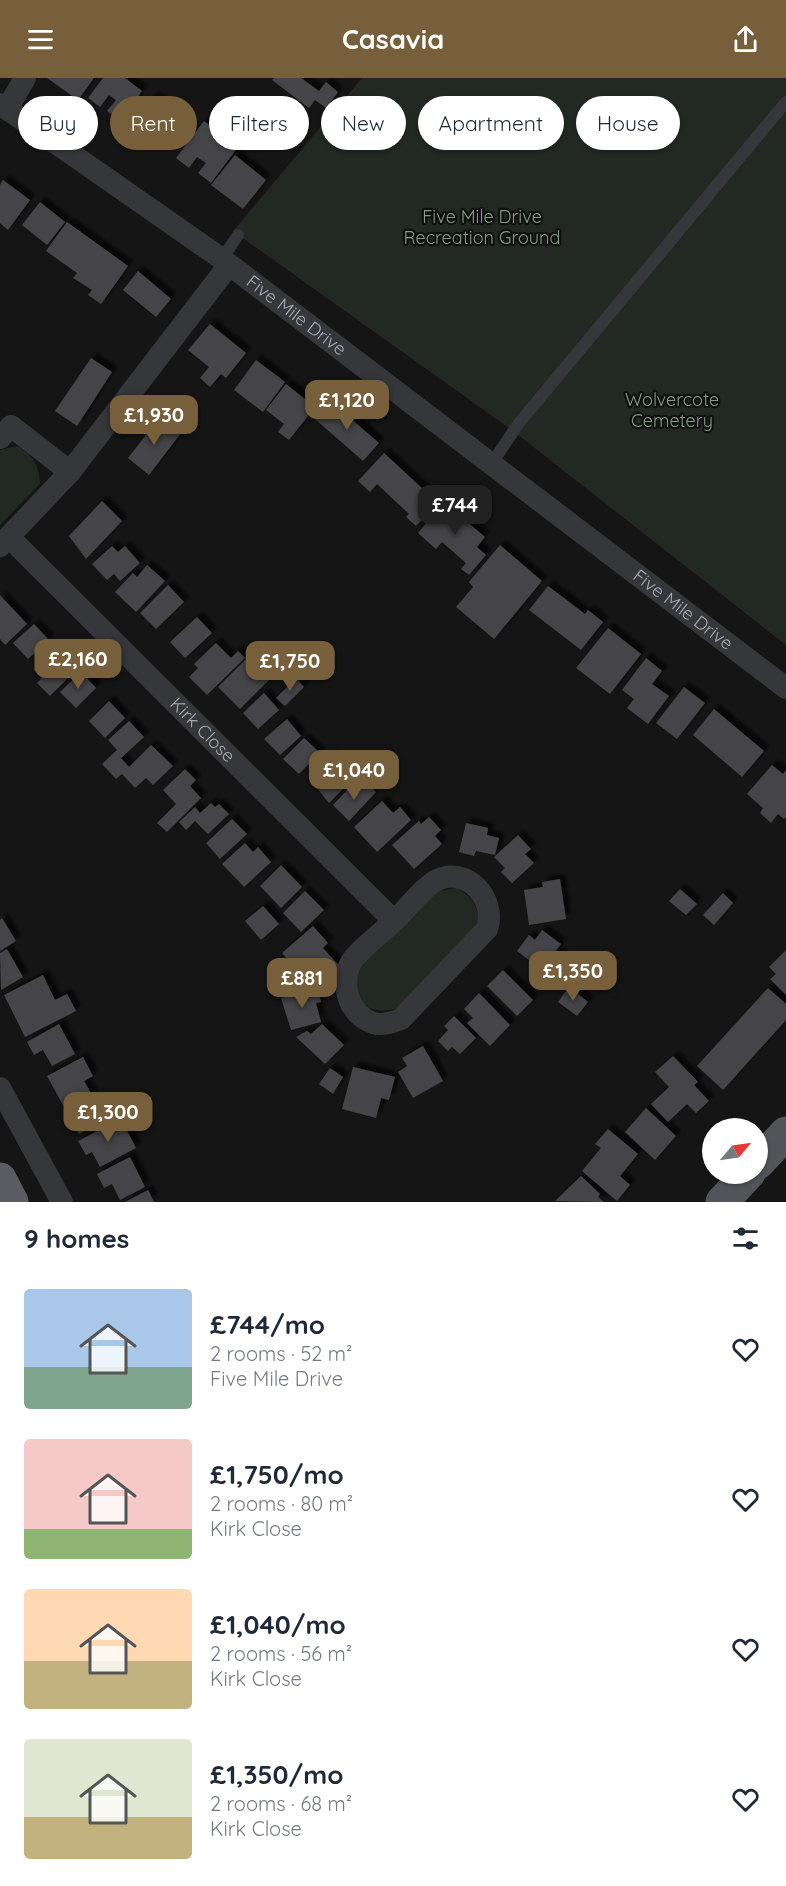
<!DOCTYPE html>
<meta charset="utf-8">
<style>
body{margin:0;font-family:Quicksand,sans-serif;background:#f2f2f3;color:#1f2937;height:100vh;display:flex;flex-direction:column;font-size:22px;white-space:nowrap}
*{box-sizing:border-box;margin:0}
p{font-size:20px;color:#747a83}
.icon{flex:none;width:33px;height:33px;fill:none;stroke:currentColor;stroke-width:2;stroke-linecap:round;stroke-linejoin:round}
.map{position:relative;height:1124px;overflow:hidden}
.drawer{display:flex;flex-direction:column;background:#fff;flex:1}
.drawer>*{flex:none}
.hud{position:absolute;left:18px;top:18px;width:750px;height:54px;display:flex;gap:12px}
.needle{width:39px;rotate:61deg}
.fabs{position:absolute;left:702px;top:1040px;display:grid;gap:12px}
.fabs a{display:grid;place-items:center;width:66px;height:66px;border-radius:50%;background:#fff;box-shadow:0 2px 4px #0004;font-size:30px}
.price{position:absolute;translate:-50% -51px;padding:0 14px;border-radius:12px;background:#775f3b;color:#fff;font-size:20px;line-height:39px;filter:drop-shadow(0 2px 3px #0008)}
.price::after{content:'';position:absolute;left:50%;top:36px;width:18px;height:14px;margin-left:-9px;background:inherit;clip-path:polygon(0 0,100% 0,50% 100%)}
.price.active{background:#222;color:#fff}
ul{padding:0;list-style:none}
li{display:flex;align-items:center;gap:18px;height:150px;padding:0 24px}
li span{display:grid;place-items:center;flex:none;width:168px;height:120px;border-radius:6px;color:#555}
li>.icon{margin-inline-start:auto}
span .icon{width:72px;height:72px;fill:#fffc;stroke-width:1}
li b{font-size:26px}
h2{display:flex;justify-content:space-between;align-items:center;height:72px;padding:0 24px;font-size:26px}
.tag{padding:0 21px;border-radius:27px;background:#fff;box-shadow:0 2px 4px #0004;font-size:21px;line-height:54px}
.tag.active{background:#775f3b;color:#fff}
header{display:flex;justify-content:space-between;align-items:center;height:78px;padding:0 24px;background:#775f3b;color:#fff;font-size:27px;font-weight:700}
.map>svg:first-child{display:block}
.green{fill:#212922}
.building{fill:#444549;filter:url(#shadow)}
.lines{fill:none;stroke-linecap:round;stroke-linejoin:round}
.service{stroke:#36373b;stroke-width:12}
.minor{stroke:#36373b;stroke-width:22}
.primary{stroke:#52545a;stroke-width:33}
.trunk{stroke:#5a5c62;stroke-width:33}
.labels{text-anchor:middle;stroke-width:4.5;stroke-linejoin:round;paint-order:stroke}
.park-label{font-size:18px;fill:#809f80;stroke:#101011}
.street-label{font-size:18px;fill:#a7adb5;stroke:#101011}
</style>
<header><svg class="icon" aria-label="menu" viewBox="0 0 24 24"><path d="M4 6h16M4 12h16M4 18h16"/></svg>Casavia<svg class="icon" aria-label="share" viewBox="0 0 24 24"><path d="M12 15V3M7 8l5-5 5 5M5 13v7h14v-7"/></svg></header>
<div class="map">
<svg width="786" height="1124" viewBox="0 0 786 1124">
<defs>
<filter id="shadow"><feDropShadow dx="5.5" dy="-5.5" stdDeviation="1.5" flood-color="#0009"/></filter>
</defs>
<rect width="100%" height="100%" fill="#151516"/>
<g class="green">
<polygon points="362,0 786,0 786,567 513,353 233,153"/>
<path d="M17,368C34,378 38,386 40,406L0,447V372Z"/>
<path d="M457,810C473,820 478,828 479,847L397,931C370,936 364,930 352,907L357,891L437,813Z"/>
</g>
<g class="building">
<polygon points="47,0 94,0 78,22"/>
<polygon points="103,0 125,0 142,13 120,43 107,33 116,22 109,17 100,29 88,20"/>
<polygon points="274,0 301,0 319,13 326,4 338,14 326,30 315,22 309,30 272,2"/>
<polygon points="153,18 183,42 161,71 148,62 156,51 149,46 141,57 129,48"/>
<polygon points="204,43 238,69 211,105 198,95 206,85 197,79 189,90 176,80"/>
<polygon points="235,77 266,102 243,131 211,107"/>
<polygon points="3,102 30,122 8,152 0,145 0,107"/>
<polygon points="40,124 65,144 47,167 22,147"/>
<polygon points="67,144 128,188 101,226 88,217 92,212 73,200 77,195 46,173"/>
<polygon points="138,193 171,221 156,239 123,212"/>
<polygon points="210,246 246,275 226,300 221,296 210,309 200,300 209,289 188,272"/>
<polygon points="91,280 112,294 77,348 55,333"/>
<polygon points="256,282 285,304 263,334 234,312"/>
<polygon points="286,306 315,329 289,362 278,354 284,346 266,332"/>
<polygon points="330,323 379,365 363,383 315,341"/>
<polygon points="160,339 181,355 149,397 128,380"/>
<polygon points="384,375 438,425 416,448 406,439 409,436 377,406 370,414 358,403"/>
<polygon points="102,423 122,443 86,481 69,458"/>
<polygon points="444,424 485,459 477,469 486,477 469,497 461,491 466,485 442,464 436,471 418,455"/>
<polygon points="500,467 542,503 494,561 456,529 473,509 469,504"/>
<polygon points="112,468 118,474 125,468 140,485 120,503 114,496 107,502 92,486"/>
<polygon points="147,487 165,503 136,534 115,514 133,495 137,499"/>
<polygon points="168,507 184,524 156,551 140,535"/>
<polygon points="548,508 585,536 588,532 603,544 581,572 529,532"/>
<polygon points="0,517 27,546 5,567 0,561"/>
<polygon points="197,539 212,555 185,580 170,564"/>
<polygon points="34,546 49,562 28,581 13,565"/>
<polygon points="608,550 641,576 610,616 576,590"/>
<polygon points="216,565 231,580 238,573 245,580 207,617 189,599 198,590 194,586"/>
<polygon points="56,568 78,590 50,618 37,605 42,600 33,591"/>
<polygon points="249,578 271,600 240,631 218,609"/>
<polygon points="646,580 662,593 652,606 669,618 648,646 627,630 634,621 622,612"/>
<polygon points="81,594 96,610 76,630 60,614"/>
<polygon points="296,600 304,609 285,628 276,620"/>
<polygon points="684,609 705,625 677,661 656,645"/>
<polygon points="264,615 279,632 258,651 243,635"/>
<polygon points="109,623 125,640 105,660 89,643"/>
<polygon points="714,631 764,673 742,699 693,657"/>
<polygon points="287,641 301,658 280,677 264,661"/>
<polygon points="129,643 144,659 121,680 129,689 151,667 173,688 153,707 146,700 135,710 122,696 116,701 102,686 117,672 108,662"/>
<polygon points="304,660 320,675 299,696 283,681"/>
<polygon points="332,677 354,700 329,725 309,700"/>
<polygon points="772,687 783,696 786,692 786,739 784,741 778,736 771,745 760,735 763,730 747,716"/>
<polygon points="185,691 196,702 190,708 201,720 167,754 157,745 176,726 163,712"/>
<polygon points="367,705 376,714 349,743 333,727 351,708 358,714"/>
<polygon points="382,723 393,735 400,729 411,742 377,774 354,749"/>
<polygon points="211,725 215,729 219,726 229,736 208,756 195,743 186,752 179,744 195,729 200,735"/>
<polygon points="429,739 441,752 435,758 442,766 414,791 392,767 419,743 421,746"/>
<polygon points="232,741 247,756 220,781 206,765"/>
<polygon points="466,745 488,750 487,757 499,760 495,777 476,773 474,778 459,774"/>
<polygon points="518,757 531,771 525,776 534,785 512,805 501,794 505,790 494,779"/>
<polygon points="245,765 253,774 258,769 271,784 244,809 222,786"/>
<polygon points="281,787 302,809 281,830 260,808"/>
<polygon points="560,801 566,841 529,847 524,812 543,809 542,804"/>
<polygon points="680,811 697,826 686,837 669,823"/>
<polygon points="305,813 324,832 301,854 283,835"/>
<polygon points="723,815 733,825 714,847 703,837"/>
<polygon points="263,828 279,846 261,862 245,843"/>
<polygon points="2,840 16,863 0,873 0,842"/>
<polygon points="313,848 328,865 323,870 341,890 318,910 298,887 294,889 282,875"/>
<polygon points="542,852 561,866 555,874 567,882 554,901 517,873 529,857 535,862"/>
<polygon points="7,871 23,899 1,912 0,875"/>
<polygon points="786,872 786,917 770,901 776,896 769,889"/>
<polygon points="503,892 533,922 517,938 487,908"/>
<polygon points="43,897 55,922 67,916 76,933 25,959 4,917"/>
<polygon points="317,909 321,924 316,925 321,944 291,952 281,920"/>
<polygon points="569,909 588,924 577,938 558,924"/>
<polygon points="768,910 786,926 786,942 723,1012 697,988"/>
<polygon points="479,915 510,947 490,968 467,945 473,940 464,931"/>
<polygon points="454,938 476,960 460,976 452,969 448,973 438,963 448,952 444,948"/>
<polygon points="59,946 75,976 52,988 43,972 34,977 27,964"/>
<polygon points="322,946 344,967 325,986 296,959 307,953 311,956"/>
<polygon points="423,968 443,1003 413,1020 398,994 407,988 402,980"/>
<polygon points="673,978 698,1004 694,1007 709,1023 696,1035 687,1026 668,1044 651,1026 669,1009 655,994"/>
<polygon points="83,979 93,998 84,1003 95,1022 100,1020 111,1039 79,1056 47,998"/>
<polygon points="353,989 395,999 389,1022 381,1020 376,1040 342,1031"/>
<polygon points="330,990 343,999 333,1016 319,1006"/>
<polygon points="646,1030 676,1058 655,1082 625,1054"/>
<polygon points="121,1041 136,1070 100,1089 92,1074 86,1077 78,1063"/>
<polygon points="608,1051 638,1076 620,1098 630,1107 617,1123 582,1093 601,1070 595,1066"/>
<polygon points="130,1079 145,1109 120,1122 112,1106 104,1110 97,1096"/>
<polygon points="581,1098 600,1116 598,1119 604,1124 555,1123"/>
<polygon points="148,1112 154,1124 125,1124"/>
</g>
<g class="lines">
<g class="service">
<polyline points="222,181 238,157"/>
<polyline points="492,385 519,345 786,24"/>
</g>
<g class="minor">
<path id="s1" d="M0,26L222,181L786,610"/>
<polyline points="7,31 25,0"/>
<polyline points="0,360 11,348 70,394"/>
<path id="s2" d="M10,460L394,843C407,831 421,812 435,803C466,786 497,821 487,851L401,941C393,944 382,948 373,945C349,936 340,908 350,886C357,873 383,854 394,843"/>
<polyline points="0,468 70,394 229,187"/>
<polyline points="0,1010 62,1124"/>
</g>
<g class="primary">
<polyline points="758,1085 786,1055"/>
<polyline points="722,1124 749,1095"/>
</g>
<polyline class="trunk" points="0,1101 12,1124"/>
</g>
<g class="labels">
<g class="park-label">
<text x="482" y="145">Five Mile Drive<tspan x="482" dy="21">Recreation Ground</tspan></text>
<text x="672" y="328">Wolvercote<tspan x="672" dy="21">Cemetery</tspan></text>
</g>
<g class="street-label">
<text dy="6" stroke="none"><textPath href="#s1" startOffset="364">Five Mile Drive</textPath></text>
<text dy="6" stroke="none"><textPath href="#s1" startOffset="850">Five Mile Drive</textPath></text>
<text dy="6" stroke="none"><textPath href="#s2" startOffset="272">Kirk Close</textPath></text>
</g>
</g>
</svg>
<div class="fabs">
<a><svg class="needle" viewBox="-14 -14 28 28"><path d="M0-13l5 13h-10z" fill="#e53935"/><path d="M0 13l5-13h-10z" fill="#747a83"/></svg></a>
</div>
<b class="price" style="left:347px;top:353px">£1,120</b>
<b class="price" style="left:154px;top:368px">£1,930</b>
<b class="price active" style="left:455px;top:458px">£744</b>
<b class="price" style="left:78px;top:612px">£2,160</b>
<b class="price" style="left:290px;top:614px">£1,750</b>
<b class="price" style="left:354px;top:723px">£1,040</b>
<b class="price" style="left:573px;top:924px">£1,350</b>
<b class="price" style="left:302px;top:931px">£881</b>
<b class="price" style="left:108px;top:1065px">£1,300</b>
<div class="hud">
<a class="tag">Buy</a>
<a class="tag active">Rent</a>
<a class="tag">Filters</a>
<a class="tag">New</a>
<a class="tag">Apartment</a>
<a class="tag">House</a>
</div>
</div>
<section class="drawer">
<h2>9 homes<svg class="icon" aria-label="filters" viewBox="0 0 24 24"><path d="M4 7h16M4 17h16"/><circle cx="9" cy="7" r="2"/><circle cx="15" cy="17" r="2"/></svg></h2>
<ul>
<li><span style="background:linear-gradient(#a9c7e8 65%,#7fa58c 0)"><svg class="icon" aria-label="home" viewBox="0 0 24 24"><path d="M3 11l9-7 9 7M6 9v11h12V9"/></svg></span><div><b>£744/mo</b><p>2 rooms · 52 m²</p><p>Five Mile Drive</p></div><svg class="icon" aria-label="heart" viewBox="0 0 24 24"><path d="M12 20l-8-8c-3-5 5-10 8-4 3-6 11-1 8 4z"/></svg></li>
<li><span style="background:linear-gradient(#f6c9c9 75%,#8fb573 0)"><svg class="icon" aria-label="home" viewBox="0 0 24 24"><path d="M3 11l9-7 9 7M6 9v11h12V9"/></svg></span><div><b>£1,750/mo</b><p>2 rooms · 80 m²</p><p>Kirk Close</p></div><svg class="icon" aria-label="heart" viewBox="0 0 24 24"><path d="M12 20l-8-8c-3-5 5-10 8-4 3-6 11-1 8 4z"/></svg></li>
<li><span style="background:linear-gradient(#ffd9b3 60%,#c2b280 0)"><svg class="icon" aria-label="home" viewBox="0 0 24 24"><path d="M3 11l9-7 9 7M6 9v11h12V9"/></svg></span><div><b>£1,040/mo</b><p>2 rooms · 56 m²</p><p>Kirk Close</p></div><svg class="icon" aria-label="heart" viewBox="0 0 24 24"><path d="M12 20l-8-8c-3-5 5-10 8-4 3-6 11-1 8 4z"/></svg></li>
<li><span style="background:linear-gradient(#dfe7d0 65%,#c2b280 0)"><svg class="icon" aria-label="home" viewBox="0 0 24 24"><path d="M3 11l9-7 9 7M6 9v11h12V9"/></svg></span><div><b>£1,350/mo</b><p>2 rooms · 68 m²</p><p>Kirk Close</p></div><svg class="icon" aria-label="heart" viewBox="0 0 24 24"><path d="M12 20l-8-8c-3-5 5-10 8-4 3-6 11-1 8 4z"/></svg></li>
</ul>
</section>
